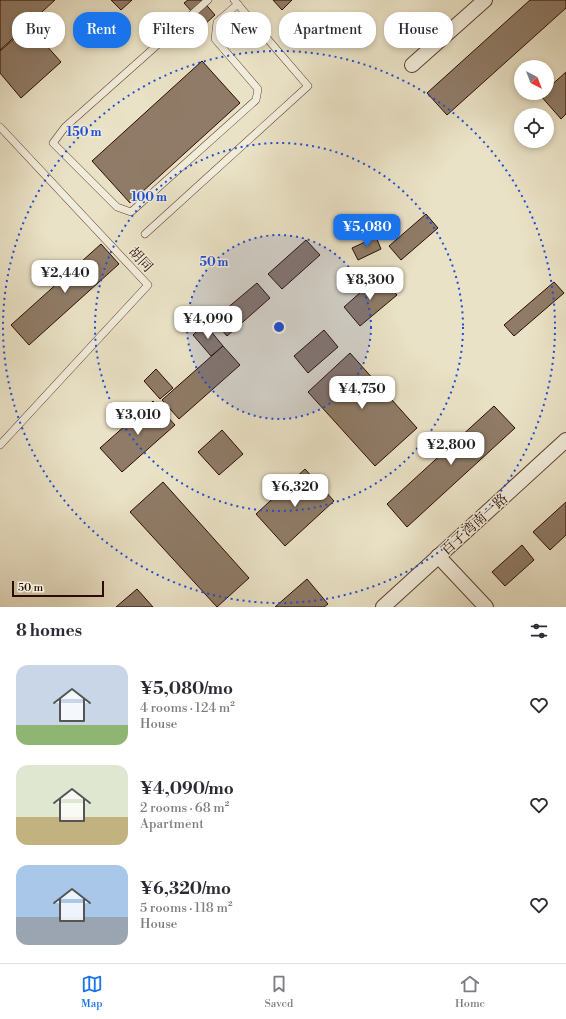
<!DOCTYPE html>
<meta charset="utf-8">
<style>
body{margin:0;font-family:"Libre Bodoni","Noto Serif SC",serif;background:#f2f2f3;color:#2b2b33;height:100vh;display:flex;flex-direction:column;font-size:15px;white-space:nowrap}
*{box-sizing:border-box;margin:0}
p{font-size:13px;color:#7c7c81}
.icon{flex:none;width:22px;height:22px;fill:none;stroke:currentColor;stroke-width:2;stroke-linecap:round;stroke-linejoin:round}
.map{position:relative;height:607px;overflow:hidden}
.side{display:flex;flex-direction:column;background:#fff;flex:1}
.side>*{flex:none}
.top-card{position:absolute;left:12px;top:12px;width:542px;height:36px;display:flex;gap:8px}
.needle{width:26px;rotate:138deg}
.controls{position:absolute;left:514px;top:60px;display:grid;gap:8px}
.controls a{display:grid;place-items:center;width:40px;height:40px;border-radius:50%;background:#fff;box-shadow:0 2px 6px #0003;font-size:20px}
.scale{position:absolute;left:12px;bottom:10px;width:92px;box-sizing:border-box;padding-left:4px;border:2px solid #2c0b01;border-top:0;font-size:11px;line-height:14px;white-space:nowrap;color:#2c0b01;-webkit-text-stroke:3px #f1ecda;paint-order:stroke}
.price{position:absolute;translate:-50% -34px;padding:0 9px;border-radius:8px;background:#fff;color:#222;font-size:13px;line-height:26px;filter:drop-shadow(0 1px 2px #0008)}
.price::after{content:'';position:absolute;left:50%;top:24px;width:12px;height:9px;margin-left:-6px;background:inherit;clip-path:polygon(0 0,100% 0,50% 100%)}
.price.current{background:#1a73e8;color:#fff}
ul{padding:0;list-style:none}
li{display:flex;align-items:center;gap:12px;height:100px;padding:0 16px}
li span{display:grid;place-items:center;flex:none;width:112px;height:80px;border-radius:12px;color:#555}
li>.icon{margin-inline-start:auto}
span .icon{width:48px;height:48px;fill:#fffc;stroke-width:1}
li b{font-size:17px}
h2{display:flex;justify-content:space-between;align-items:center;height:48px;padding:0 16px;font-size:17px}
.pill{padding:0 14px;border-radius:16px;background:#fff;box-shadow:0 2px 6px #0003;font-size:14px;line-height:36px}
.pill.current{background:#1a73e8;color:#fff}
.tab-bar{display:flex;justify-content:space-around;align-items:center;height:56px;border-top:1px solid #e1e1e2;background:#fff;font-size:11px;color:#7c7c81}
.tab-bar a{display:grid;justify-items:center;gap:2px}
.tab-bar .current{color:#1a73e8}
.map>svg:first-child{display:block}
.building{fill:#8f7b67;stroke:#2c0b01}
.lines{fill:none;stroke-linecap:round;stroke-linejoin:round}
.lane-casing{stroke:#5c4132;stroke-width:8}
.street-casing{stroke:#5c4132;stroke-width:16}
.lane{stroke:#f1ecda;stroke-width:7}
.street{stroke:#f1ecda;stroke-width:14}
.ring{fill:none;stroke:#1d4ed8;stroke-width:2;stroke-dasharray:2 4}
.labels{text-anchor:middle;stroke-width:3;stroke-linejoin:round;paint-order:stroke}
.street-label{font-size:14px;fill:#2c0b01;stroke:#f1ecda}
.centre{fill:#1d4ed8;stroke:#f1ecda;stroke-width:2}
.ring-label{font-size:12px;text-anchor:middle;font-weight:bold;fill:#1d4ed8;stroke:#f1ecda;stroke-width:3;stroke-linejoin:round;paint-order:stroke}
</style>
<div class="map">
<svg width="566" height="607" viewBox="0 0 566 607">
<rect width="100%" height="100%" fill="#eae2c6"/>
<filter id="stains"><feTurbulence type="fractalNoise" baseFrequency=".005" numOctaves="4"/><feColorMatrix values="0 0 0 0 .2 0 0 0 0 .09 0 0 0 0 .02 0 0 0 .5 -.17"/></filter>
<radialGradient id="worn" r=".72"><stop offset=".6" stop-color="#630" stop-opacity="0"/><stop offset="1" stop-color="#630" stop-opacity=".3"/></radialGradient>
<g class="building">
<polygon points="0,0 55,0 0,50"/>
<polygon points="111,0 132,0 121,10"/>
<polygon points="188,0 202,0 215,15 204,25 184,3"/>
<polygon points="273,0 292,0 282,10"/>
<polygon points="530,0 566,0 566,8 447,115 427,93"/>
<polygon points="29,26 61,62 21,98 0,73 0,51"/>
<polygon points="202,61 240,103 130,203 92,161"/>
<polygon points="566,72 566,114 561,119 540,95 542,93 547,93 547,89"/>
<polygon points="426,214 438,228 401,260 389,246"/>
<polygon points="376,237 381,249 358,260 352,248"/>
<polygon points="306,240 320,255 282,289 268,274"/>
<polygon points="101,244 119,264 29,345 11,325"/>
<polygon points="380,275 397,295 360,326 344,307"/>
<polygon points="554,282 564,293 514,336 504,325"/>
<polygon points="257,283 270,298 227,336 213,320"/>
<polygon points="205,324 223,346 211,356 193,335"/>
<polygon points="324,330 338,347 308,373 294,356"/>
<polygon points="223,346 240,365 179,419 162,400"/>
<polygon points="350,353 417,428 375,466 308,392"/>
<polygon points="156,369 173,388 160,399 144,381"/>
<polygon points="153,401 175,425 122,472 100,448"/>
<polygon points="494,406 515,428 407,527 387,504"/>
<polygon points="222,430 243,454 219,475 198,452"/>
<polygon points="305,469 334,501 285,546 256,514"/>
<polygon points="163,482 249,578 217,607 130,512"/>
<polygon points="566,502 566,535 550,550 533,532"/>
<polygon points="522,545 534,560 505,586 492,572"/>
<polygon points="307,579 328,604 324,607 275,607"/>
<polygon points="137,589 153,607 116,607"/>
</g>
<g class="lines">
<g class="lane-casing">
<g id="lane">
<polyline points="208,0 65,127 53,143 117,207 131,212 256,100 258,89 215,39 217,22 238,4"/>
<polyline points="0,127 148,285 0,445"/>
<polyline points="145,234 308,86 234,0"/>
</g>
</g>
<g class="street-casing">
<g id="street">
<polyline points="412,65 485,0"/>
<polyline points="438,556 486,607"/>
<polyline points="383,607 566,440"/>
</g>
</g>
<use href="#lane" class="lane"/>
<use href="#street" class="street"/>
</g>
<circle cx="279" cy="327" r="92" fill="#1d4ed8" fill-opacity=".12"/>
<g class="ring">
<circle cx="279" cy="327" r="92"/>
<circle cx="279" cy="327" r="184"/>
<circle cx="279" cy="327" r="276"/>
</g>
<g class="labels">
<g class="street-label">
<text transform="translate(141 259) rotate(47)" y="5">胡同</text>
<text transform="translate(474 524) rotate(-42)" y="5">百子湾南一路</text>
</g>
</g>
<circle cx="279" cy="327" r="6" class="centre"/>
<g class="ring-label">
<text x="84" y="136">150 m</text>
<text x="149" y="201">100 m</text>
<text x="214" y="266">50 m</text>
</g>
<rect width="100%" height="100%" filter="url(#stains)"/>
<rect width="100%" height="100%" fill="url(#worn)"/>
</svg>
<div class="controls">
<a><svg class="needle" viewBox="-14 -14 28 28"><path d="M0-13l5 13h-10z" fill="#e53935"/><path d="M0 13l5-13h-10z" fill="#7c7c81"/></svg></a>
<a><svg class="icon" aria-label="locate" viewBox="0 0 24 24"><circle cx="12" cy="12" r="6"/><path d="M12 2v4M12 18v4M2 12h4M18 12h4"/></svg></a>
</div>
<div class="scale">50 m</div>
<b class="price current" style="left:367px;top:248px">¥5,080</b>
<b class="price" style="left:65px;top:294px">¥2,440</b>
<b class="price" style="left:370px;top:301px">¥8,300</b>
<b class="price" style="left:208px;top:340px">¥4,090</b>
<b class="price" style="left:362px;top:410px">¥4,750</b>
<b class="price" style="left:138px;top:436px">¥3,010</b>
<b class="price" style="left:451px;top:466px">¥2,800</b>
<b class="price" style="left:295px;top:508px">¥6,320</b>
<div class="top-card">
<a class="pill">Buy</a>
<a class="pill current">Rent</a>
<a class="pill">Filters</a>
<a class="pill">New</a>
<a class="pill">Apartment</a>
<a class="pill">House</a>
</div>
</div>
<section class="side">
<h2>8 homes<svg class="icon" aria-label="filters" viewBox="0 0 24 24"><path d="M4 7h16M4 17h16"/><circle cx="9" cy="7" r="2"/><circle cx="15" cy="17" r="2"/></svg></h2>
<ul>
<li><span style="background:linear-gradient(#c9d6e8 75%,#8fb573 0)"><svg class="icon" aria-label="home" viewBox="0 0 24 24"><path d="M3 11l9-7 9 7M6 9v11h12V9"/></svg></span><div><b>¥5,080/mo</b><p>4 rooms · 124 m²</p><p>House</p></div><svg class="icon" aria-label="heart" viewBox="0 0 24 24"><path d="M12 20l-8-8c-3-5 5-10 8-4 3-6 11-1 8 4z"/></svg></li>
<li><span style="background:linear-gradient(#dfe7d0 65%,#c2b280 0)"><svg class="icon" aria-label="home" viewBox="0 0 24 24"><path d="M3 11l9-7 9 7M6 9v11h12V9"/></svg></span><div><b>¥4,090/mo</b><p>2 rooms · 68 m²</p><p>Apartment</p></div><svg class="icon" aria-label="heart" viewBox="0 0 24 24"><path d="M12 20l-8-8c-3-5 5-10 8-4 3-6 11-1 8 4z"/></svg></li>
<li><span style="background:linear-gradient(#a9c7e8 65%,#9aa5b1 0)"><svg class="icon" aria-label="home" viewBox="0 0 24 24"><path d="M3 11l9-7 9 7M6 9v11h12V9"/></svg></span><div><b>¥6,320/mo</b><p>5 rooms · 118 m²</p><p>House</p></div><svg class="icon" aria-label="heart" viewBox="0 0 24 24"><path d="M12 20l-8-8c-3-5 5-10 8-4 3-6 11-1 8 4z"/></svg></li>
</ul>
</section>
<nav class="tab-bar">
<a class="current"><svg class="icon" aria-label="map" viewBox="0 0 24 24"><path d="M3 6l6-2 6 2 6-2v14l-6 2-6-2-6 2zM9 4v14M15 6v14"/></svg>Map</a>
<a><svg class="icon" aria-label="saved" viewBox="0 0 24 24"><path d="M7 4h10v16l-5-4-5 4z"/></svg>Saved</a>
<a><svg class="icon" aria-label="home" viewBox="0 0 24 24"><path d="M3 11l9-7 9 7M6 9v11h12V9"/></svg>Home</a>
</nav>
